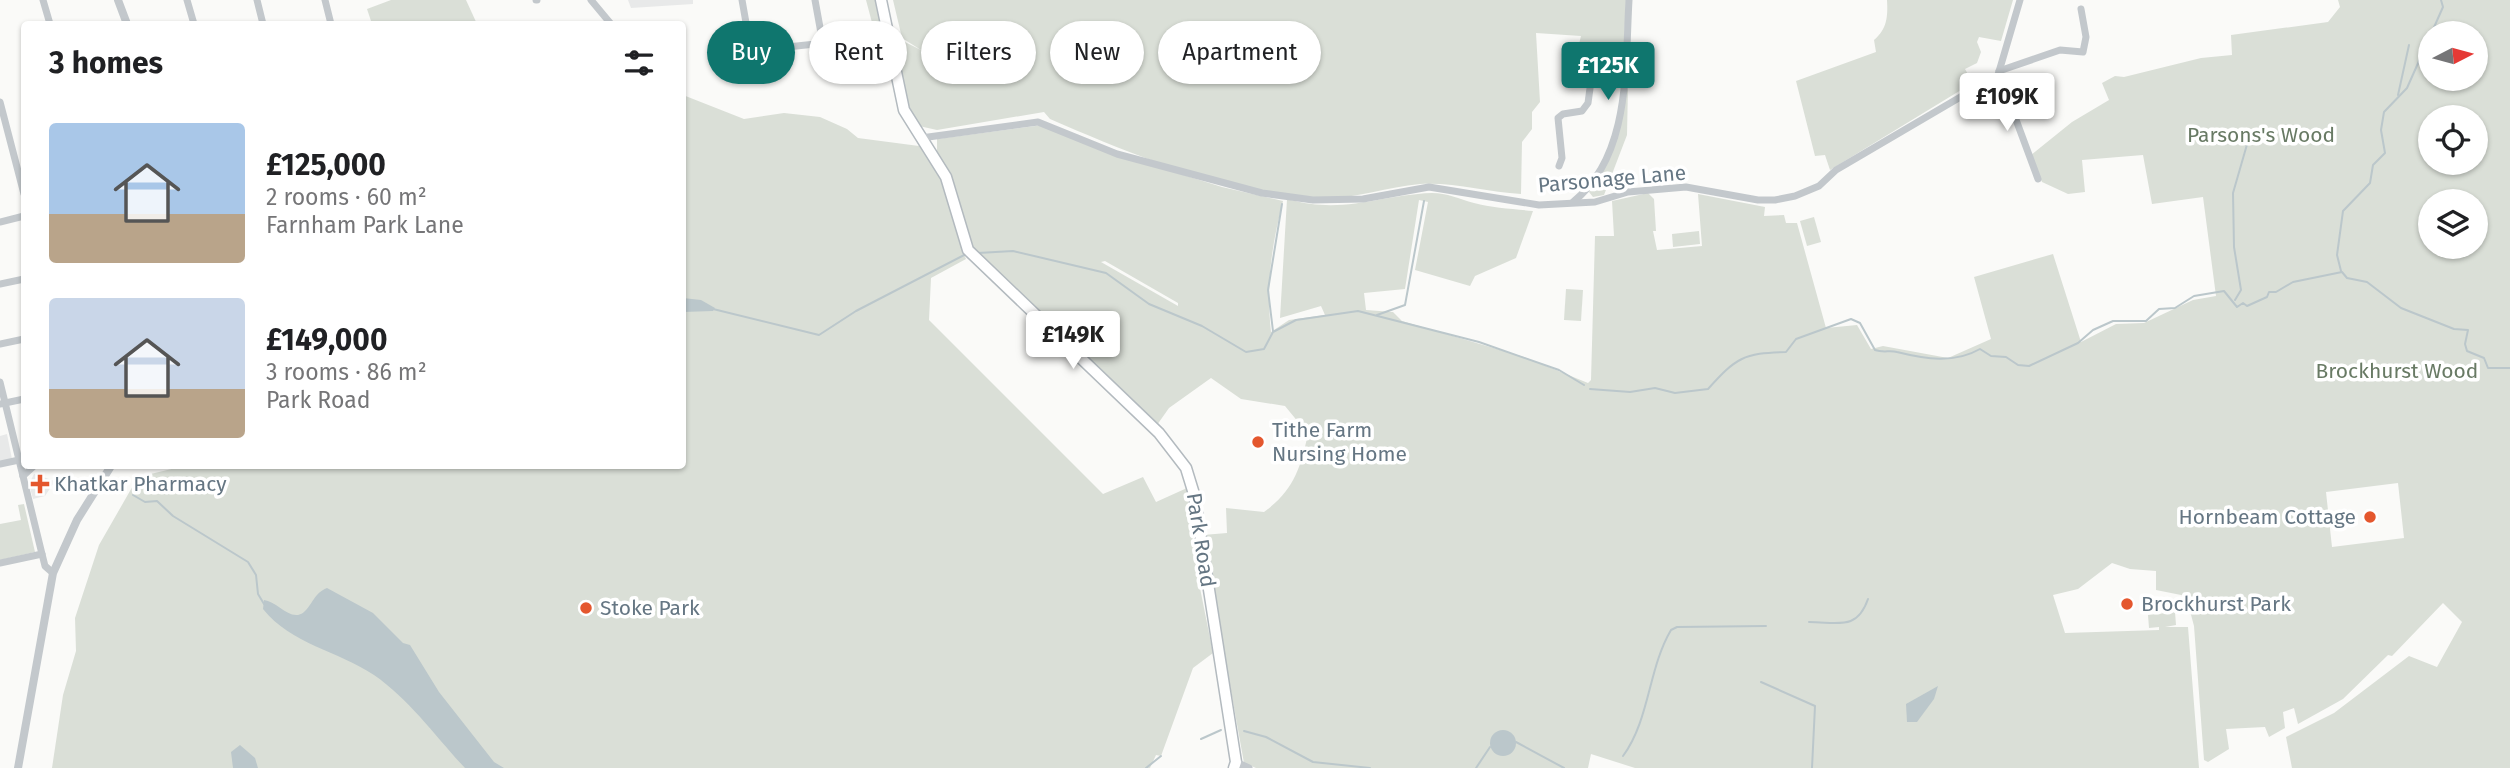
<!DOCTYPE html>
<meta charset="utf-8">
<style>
body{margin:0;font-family:"Fira Sans",sans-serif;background:#f6f6f6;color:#202124;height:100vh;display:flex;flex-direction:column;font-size:26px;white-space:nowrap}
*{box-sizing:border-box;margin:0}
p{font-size:23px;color:#757577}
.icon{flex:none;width:38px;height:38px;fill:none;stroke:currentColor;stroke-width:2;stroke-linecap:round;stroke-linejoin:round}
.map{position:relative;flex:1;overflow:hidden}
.side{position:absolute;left:21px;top:21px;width:665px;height:448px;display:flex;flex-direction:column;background:#fff;border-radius:7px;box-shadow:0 2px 5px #0004}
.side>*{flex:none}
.banner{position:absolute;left:707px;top:21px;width:665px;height:63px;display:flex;gap:14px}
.needle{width:46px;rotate:84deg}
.buttons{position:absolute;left:2418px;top:21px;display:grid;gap:14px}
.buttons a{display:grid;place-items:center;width:70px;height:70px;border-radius:50%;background:#fff;box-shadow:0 2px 5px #0004;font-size:35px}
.price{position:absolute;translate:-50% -60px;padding:0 16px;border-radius:7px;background:#fff;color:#222;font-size:23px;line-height:46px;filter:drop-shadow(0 2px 4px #0008)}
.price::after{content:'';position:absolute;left:50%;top:42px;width:21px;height:16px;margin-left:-10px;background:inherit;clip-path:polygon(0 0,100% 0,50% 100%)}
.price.current{background:#0f766e;color:#fff}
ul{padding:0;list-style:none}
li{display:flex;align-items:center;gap:21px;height:175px;padding:0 28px}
li span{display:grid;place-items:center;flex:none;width:196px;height:140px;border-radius:7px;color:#555}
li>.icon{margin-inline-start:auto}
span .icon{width:84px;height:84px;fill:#fffc;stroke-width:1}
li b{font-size:30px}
h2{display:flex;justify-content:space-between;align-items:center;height:84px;padding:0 28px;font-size:30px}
.pill{padding:0 24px;border-radius:32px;background:#fff;box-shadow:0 2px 5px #0004;font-size:24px;line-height:63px}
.pill.current{background:#0f766e;color:#fff}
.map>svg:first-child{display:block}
.built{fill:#e8e9e9}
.green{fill:#dadfd7;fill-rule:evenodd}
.water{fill:#bbc7cb}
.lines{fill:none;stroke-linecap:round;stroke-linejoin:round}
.stream{stroke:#bbc7cb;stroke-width:2}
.secondary-casing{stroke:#b3babf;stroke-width:13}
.minor{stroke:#c3c8cc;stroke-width:7}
.tertiary{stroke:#c3c8cc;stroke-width:8}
.secondary{stroke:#fff;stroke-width:10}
.poi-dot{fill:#e4572e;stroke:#fff;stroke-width:2.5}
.labels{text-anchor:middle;stroke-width:7;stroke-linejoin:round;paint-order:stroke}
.park-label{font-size:21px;fill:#687a64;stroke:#fff}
.street-label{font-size:21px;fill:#657683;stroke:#fff}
.poi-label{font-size:21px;fill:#657683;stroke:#fff;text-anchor:start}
</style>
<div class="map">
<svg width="2510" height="768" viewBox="0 0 2510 768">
<rect width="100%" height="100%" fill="#fafaf8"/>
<g class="built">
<polygon points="628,0 693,0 693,4 631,8"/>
<polygon points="7,434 12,459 0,462 0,436"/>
<polygon points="34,474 55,481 45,496 33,499 29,484"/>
</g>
<g class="green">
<polygon points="391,0 466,0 477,24 372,24 367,9"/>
<polygon points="866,0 878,0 885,30 882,34 875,34"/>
<path d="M893,0H1626L1624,46L1578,48L1581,36L1536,33L1540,102L1532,112V129L1522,142L1521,194C1488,192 1453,182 1420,184C1384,187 1351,201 1314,198C1223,192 1133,155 1050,119L1044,112L937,130L919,126L904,96L895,48L903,41L921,50L902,38Z"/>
<path d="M1887,0H2013L2001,41L1979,37L1977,42L1981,52L1977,63L1965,69L1969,76L1961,90L1830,170L1825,155L1815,156L1796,81L1876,52L1874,40C1887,29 1888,17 1887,0Z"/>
<path d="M2338,0H2510V768H2292L2286,737L2334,713L2409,656L2437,667L2462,622L2443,603L2392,656L2388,655L2343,699L2298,724L2294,708L2283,712L2285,728L2269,737L2265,727L2226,729L2229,749L2208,762L2204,760L2194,626L2186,596L2156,590V571L2130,569L2112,563L2078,589L2053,595L2065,633L2159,630V627L2149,628L2148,615L2175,612L2176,625L2165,627H2188L2199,768H1635L1591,754L1588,768H1256L1244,763L1203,535L1227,533L1226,508L1264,512C1294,490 1300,469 1308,434L1285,406L1241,399L1211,378L1169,408L1157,425L972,247L965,231L955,187L937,156V139L1043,125L1158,167L1222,187L1283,201C1271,248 1266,285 1271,332L1289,320L1325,315L1321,306L1280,318L1287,199C1344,215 1378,195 1432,193C1447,193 1459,199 1474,203C1492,208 1514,209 1533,211L1516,258L1475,276L1470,286L1415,270L1428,202L1419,200L1405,289L1364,293L1366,310L1393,312L1402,321L1524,357L1588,383L1591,380L1595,236H1614L1612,201L1648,193L1654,199L1656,231H1653L1657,250L1702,246L1698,194L1765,207L1764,216L1784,215L1786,223H1797L1826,328L1857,325L1871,349L1883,346L1948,358L1991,339L1974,277L2053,254L2081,342L2116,324L2144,323L2193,300L2216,296L2203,197L2152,204L2143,155L2082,160L2085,192L2068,194L2042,182L2031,155L2072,122L2109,100L2102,83L2115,76L2124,77L2201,58L2232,55L2231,35L2328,22L2340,7ZM2431,33H2476V79H2431ZM2431,117H2476V163H2431ZM2431,201H2476V247H2431ZM1105,261L1178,303V306L1101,262ZM2398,483L2404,538L2332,547L2326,492Z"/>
<polygon points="1628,87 1627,135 1604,195 1593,197 1589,192 1607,164"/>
<path d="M683,95L744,119L784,113L820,117L847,129L858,138L919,146L911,131C926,151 941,172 949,196C956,217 957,239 966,259L931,278L929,320L1103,494L1143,477L1156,502L1187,488L1198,578L1213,653L1193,668L1161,756L1156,755L1150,768H52L63,695L76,651L75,618L99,545L138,477L184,466H682Z"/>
<polygon points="1814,217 1821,242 1807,246 1800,221"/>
<polygon points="1699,231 1700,244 1673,247 1672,234"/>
<polygon points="1566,289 1583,290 1581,321 1564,320"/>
<polygon points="24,504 35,552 0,560 0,524 21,520 18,505"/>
</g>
<g class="water">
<polygon points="683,298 701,300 715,308 713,311 683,312"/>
<path d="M327,588L373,613L403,643L410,645L439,692L494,762L504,768H465C435,736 410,700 374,675C338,651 291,644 263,609L264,600C277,601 291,623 304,612C313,604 314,593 327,588Z"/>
<polygon points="1938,686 1934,699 1917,722 1907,722 1906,704"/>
<circle cx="1503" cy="743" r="13"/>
<polygon points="240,745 255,758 258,768 233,768 231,752"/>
</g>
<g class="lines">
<g class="stream">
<polyline points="2398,95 2409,45"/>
<polyline points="978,253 1013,251 1106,273 1149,304 1202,326 1246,352 1264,349 1273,332 1296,320 1358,311 1479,342 1559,370 1584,385"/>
<polyline points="2341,271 2337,255 2343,211 2370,183 2373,165 2385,153 2381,130 2384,112 2407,88 2443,7 2441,0"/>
<polyline points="2235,300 2241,290 2234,247 2233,193 2248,141"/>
<polyline points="713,309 819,335 856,311 966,254"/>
<polyline points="1377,315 1405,305 1424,201"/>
<polyline points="1273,331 1268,290 1282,204"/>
<path d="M1590,389L1630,392L1655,388L1675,393L1708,389C1736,358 1743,353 1786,352L1796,339L1851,319L1860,323L1875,350C1883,353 1890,350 1897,352C1925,359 1954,364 1980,349L1991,356L2006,357L2018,365L2029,366L2078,343L2093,330L2113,321H2146L2159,309L2175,308L2194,296L2224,291L2237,307L2243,303L2247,306L2267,297L2269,292H2276L2293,282L2342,272L2347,278L2367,282L2401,308L2454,329L2468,330L2465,344L2467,351L2484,358L2488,368H2510"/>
<polyline points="133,495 145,502 157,501 173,516 248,562 256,575 258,594 264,604"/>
<path d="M1809,622C1838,622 1857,631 1868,599"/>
<polyline points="1761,682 1815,706 1812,768"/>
<polyline points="1244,731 1266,737 1313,762 1370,768"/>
<polyline points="1201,739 1221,730"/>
<polyline points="1516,742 1564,768"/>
<path d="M1623,756C1650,719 1648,669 1671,630L1677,627L1766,626"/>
<polyline points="1146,768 1161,756"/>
<polyline points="1476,768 1490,747"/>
</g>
<g class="secondary-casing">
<polyline id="secondary" points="881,0 904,110 946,177 968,250 1159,433 1186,468 1194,494 1236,762 1234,768"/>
</g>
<g class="minor">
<polyline points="43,0 50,24"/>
<polyline points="187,0 194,24"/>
<polyline points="257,0 263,24"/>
<polyline points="325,0 331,24"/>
<polyline points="536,0 537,0"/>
<polyline points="591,0 611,24"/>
<polyline points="742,0 751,51 889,36"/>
<polyline points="815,0 823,44"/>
<polyline points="1999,71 2060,50 2083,52 2086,37 2081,9"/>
<polyline points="1987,83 2015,117 2038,179"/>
<polyline points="0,102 24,194"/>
<polyline points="921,138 1038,122 1117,154 1262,193 1313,200 1363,199 1429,187 1539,205 1595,202 1628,192 1686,187 1758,200 1775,200 1795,196 1819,186 1836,170 1998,75 2020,0"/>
<polyline points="1559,166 1562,158 1558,118 1563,114 1582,111 1588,103 1591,81 1625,80"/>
<path d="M1573,202C1631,156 1625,67 1629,0"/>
<polyline points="0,222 24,216"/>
<polyline points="0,284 24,279"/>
<polyline points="0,344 24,339"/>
<polyline points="0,382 42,554 45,566 53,573"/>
<polyline points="0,404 24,399"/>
<polyline points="0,464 19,460"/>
<polyline points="23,476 34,466"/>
<polyline points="0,563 42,554"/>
<polyline points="1236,762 1249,768"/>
</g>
<g class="tertiary">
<polyline points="118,0 127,24"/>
<polyline points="18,768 53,573 77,520 111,466"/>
</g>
<use href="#secondary" class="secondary"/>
</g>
<g class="poi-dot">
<circle cx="1258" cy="442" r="7"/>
<path d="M36.5 473.5h7v7h7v7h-7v7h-7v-7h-7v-7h7z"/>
<circle cx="2370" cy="517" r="7"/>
<circle cx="2127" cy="604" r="7"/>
<circle cx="586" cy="608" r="7"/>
</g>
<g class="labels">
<g class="park-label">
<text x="2261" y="142">Parsons's Wood</text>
<text x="2397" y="378">Brockhurst Wood</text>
</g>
<g class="street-label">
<text transform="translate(1612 179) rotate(-5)" y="7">Parsonage Lane</text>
<text transform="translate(1201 540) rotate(81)" y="7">Park Road</text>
</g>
<g class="poi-label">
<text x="1272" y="437">Tithe Farm<tspan x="1272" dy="24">Nursing Home</tspan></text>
<text x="54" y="491">Khatkar Pharmacy</text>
<text x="2356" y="524" text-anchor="end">Hornbeam Cottage</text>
<text x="2141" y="611">Brockhurst Park</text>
<text x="600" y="615">Stoke Park</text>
</g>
</g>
</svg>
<div class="buttons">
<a><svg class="needle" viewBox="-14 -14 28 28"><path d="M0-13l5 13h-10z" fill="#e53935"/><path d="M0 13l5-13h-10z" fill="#757577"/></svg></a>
<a><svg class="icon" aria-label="locate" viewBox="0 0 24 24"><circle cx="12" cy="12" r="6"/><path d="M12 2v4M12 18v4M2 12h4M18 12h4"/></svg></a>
<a><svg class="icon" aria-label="layers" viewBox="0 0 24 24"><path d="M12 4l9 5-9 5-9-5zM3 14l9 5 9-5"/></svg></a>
</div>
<b class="price current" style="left:1608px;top:102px">£125K</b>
<b class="price" style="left:2007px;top:133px">£109K</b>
<b class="price" style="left:1073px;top:371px">£149K</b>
<div class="banner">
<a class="pill current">Buy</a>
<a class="pill">Rent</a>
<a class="pill">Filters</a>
<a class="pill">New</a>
<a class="pill">Apartment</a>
</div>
<section class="side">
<h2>3 homes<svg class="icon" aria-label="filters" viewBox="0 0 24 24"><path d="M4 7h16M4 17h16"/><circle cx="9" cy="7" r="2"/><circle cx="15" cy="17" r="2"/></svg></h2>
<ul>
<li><span style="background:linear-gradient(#a9c7e8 65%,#b9a48a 0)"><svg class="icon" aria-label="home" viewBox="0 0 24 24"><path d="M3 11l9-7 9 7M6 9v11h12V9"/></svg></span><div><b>£125,000</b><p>2 rooms · 60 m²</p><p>Farnham Park Lane</p></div></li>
<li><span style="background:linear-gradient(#c9d6e8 65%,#b9a48a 0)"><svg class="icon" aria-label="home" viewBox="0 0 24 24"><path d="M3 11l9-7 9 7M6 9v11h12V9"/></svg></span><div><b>£149,000</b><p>3 rooms · 86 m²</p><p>Park Road</p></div></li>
</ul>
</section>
</div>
